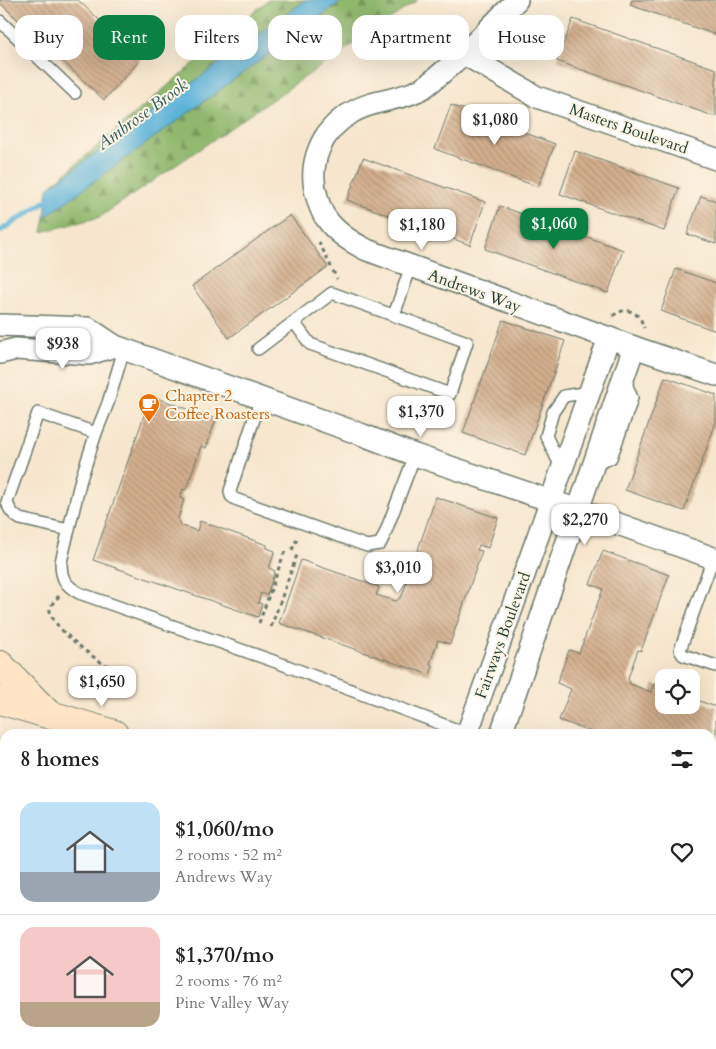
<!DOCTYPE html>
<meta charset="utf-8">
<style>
body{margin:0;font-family:Cardo,serif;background:#f6f6f6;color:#222;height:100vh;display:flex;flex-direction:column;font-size:19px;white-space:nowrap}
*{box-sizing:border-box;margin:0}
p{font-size:16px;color:#767676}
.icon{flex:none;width:28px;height:28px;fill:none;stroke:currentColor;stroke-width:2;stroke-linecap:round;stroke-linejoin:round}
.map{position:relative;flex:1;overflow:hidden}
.side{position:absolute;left:0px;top:729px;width:716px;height:321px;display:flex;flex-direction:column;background:#fff;border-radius:15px 15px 0 0;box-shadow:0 5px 20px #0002}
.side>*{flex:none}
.guide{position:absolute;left:15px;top:15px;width:686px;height:45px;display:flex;gap:10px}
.fabs{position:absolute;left:655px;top:669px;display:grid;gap:10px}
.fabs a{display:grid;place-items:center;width:45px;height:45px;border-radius:10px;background:#fff;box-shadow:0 5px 20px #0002;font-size:25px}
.price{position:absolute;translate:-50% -42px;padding:0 11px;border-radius:10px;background:#fff;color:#222;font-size:16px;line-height:32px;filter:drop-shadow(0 1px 2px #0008)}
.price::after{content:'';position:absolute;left:50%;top:30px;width:15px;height:11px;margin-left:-8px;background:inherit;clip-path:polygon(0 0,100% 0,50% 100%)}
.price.on{background:#0b8043;color:#fff}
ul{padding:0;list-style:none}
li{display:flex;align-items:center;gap:15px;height:125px;padding:0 20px}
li+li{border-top:1px solid #e0e0e0}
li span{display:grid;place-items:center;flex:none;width:140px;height:100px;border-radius:15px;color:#555}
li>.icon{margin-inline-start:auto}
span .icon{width:60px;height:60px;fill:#fffc;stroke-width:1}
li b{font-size:21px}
h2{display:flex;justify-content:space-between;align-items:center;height:60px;padding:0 20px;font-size:21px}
.pill{padding:0 18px;border-radius:15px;background:#fff;box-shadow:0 5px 20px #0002;font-size:18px;line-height:45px}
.pill.on{background:#0b8043;color:#fff}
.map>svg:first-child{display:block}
.forest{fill:url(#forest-firs);stroke:#577a50}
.water{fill:#5cb2d9;stroke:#3e7886}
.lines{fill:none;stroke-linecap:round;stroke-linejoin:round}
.stream{stroke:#5cb2d9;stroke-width:5.5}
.building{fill:url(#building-back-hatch)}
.lane-casing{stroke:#6a786a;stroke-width:14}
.street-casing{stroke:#6a786a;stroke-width:24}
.secondary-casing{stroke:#6a786a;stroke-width:30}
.path{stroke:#6a786a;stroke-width:3;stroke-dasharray:4 4;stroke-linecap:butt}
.lane{stroke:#fff;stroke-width:11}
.street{stroke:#fff;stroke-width:21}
.secondary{stroke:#ffe4c6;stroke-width:28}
.labels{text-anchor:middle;stroke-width:4;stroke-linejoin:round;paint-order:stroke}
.street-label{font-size:16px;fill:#1f3d34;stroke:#fcf5e5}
.food-label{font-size:16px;fill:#c56008;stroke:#fcf5e5;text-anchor:start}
.water-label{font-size:18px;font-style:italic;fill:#2e5a5d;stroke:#fcf5e5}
</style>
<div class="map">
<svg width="716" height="1049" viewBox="0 0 716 1049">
<defs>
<pattern id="forest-firs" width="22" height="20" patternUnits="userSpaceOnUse" patternTransform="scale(1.25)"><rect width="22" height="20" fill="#8fb76d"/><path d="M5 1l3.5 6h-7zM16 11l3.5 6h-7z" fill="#74965a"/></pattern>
<pattern id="building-back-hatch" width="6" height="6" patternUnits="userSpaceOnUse" patternTransform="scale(1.25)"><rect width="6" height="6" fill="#d4af8e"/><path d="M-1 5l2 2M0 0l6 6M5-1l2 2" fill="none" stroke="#ab9075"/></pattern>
</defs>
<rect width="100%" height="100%" fill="#fcf5e5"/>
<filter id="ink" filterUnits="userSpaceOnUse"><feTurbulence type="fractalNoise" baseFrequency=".02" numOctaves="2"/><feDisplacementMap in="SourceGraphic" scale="10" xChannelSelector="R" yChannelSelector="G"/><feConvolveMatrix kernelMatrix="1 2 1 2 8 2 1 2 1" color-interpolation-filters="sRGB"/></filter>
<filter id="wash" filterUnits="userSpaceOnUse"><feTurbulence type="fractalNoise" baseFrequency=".0096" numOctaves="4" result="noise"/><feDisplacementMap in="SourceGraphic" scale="20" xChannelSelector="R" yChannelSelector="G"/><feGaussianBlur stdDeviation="1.12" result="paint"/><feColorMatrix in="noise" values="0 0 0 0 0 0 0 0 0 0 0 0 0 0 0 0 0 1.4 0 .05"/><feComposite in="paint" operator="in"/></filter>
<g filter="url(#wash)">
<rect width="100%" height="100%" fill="#f6e6cd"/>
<g class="forest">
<polygon points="268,0 306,0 48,188"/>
<polygon points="343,0 418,0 100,217 42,232 45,217"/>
</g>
<polygon class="water" points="306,0 343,0 45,217 48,188"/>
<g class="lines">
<polyline class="stream" points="0,231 53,197"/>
</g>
<g id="blocks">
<g class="building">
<polygon points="0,0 78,0 141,59 104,100 0,3"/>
<polygon points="632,0 716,0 716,35 630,5"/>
<polygon points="573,19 716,69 716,117 557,61"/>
<polygon points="451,105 555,144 538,187 435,149"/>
<polygon points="575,151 679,188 664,231 560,194"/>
<polygon points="363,158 485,202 470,245 347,200"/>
<polygon points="701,196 716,201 716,244 687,234"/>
<polygon points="500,206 623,250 608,293 485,249"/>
<polygon points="290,215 328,267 229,338 192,286"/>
<polygon points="676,269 716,283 716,331 661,311"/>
<polygon points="503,320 565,341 525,455 463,433"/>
<polygon points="665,377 716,395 716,422 684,511 625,490"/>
<polygon points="151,396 216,419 206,448 201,446 186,490 183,489 180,498 184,499 178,519 180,525 197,531 200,521 267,545 267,548 275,551 269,568 275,571 267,595 261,593 258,603 262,604 258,617 93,560"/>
<polygon points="436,497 498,518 488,548 479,545 477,550 482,551 450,644 438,640 430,664 433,666 430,675 279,623 301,560 379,587 376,595 396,601 402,596"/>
<polygon points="603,551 669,575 641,651 638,650 628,678 630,684 651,692 654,684 664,688 664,705 691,705 691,698 716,707 716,756 711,769 711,734 597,734 559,720 571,689 557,683 569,650 579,653 603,589 590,584"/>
<polygon points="0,817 5,819 5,975 1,992"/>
<polygon points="711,1038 716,1039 716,1049 595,1049 596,1045 711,1045"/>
<polygon points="215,1045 382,1045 393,1049 226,1049"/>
<polygon points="444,1045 476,1045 474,1049 455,1049"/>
</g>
</g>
</g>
<g filter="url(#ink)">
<use href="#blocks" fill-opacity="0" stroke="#6a786a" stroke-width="1"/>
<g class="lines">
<g class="lane-casing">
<g id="lane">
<polyline points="0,21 75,93"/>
<polyline points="394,315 411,266"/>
<path d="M124,349L108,403L96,433L81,479L61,562C61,579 65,585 79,593L279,663L468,734"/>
<polyline points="258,349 332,293 467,342 450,394 310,344 294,322"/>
<polyline points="261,398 230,491 231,496 235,499 367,546 380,544 384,536 415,455"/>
<polyline points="594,465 611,458 630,405 632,398 624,378"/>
<polyline points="562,469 546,436 553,412 564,396 590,392"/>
<path d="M69,530L20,519C13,515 9,510 7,502L38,413L96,433"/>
<polyline points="713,558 680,650 683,655 716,666"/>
<polyline points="0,785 5,787"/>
<polyline points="711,823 716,824"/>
<polyline points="711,1019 716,1020"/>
<polyline points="418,1045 432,1049"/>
<polyline points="17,1049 18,1045"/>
<polyline points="75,1049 76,1045"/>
<polyline points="140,1049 141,1045"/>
<polyline points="195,1049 196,1045"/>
<polyline points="500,1049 501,1045"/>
<polyline points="555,1049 556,1045"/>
</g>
</g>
<g class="street-casing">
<g id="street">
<path d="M517,0C495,22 475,44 452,64C443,72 433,81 423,88C401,101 373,99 351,113C321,130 307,164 317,197C319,204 321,212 326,218C336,233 351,242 367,250L634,347L716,375"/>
<polyline points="464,54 537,97 716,159"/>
<polyline points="0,325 88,328 115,346 363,435 415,455 593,515 716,559"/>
<polyline points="0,353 16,349 89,354 115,346"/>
<polyline points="467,734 609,338"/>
<polyline points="501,734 634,347"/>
</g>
</g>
<g class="secondary-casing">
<g id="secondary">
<polyline points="0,665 47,713"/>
<polyline points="0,700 114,734"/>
<polyline points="711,938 716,940"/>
</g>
</g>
<g class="path">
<polyline points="319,242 337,279"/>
<path d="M613,316C626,305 640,312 644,328"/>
<polyline points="292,550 298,537"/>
<path d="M59,596C56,600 51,604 50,609C48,624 91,656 104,664C108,666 113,668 118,670L115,678"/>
<polyline points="259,623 286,548"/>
<polyline points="271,627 298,552"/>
<polyline points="711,779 716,766"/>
</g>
<use href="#lane" class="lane"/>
<use href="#street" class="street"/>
<use href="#secondary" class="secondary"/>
</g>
</g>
<defs>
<g id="cafe-pin" transform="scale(1.125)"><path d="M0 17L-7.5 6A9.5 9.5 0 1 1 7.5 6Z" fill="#e8710a" stroke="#fcf5e5"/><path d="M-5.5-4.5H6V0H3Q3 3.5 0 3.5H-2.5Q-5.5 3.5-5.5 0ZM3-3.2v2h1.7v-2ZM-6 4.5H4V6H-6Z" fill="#fff"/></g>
</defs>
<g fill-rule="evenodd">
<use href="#cafe-pin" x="149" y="404"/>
</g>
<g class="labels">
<g class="street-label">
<text transform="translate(629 128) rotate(19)" y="6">Masters Boulevard</text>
<text transform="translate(475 290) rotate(20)" y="6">Andrews Way</text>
<text transform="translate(502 635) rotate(-70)" y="6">Fairways Boulevard</text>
</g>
<g class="food-label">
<text x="165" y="401">Chapter 2<tspan x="165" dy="18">Coffee Roasters</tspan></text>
</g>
<g class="water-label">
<text transform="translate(142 114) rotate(-36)" y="6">Ambrose Brook</text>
</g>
</g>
</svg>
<div class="fabs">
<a><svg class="icon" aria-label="locate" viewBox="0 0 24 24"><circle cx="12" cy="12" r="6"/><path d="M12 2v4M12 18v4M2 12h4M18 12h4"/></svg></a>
</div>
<b class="price" style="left:495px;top:146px">$1,080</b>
<b class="price on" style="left:554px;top:250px">$1,060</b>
<b class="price" style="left:422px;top:251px">$1,180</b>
<b class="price" style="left:63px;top:370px">$938</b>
<b class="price" style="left:421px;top:438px">$1,370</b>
<b class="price" style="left:585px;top:546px">$2,270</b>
<b class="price" style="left:398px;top:594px">$3,010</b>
<b class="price" style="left:102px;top:708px">$1,650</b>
<div class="guide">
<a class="pill">Buy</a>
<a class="pill on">Rent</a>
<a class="pill">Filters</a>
<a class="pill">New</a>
<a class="pill">Apartment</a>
<a class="pill">House</a>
</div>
<section class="side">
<h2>8 homes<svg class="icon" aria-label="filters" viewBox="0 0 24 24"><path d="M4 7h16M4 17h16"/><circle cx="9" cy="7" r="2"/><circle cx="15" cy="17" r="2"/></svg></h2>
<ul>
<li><span style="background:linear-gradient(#bfe0f5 70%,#9aa5b1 0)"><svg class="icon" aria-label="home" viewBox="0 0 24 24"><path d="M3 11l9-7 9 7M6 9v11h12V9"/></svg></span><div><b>$1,060/mo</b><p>2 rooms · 52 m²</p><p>Andrews Way</p></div><svg class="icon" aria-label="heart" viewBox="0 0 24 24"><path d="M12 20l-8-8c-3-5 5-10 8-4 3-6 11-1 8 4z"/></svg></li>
<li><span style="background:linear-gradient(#f6c9c9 75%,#b9a48a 0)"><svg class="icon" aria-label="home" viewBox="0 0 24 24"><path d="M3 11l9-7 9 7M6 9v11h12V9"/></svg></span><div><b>$1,370/mo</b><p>2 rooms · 76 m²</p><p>Pine Valley Way</p></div><svg class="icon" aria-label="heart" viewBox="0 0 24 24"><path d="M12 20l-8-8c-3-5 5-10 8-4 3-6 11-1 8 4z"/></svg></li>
</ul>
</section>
</div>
